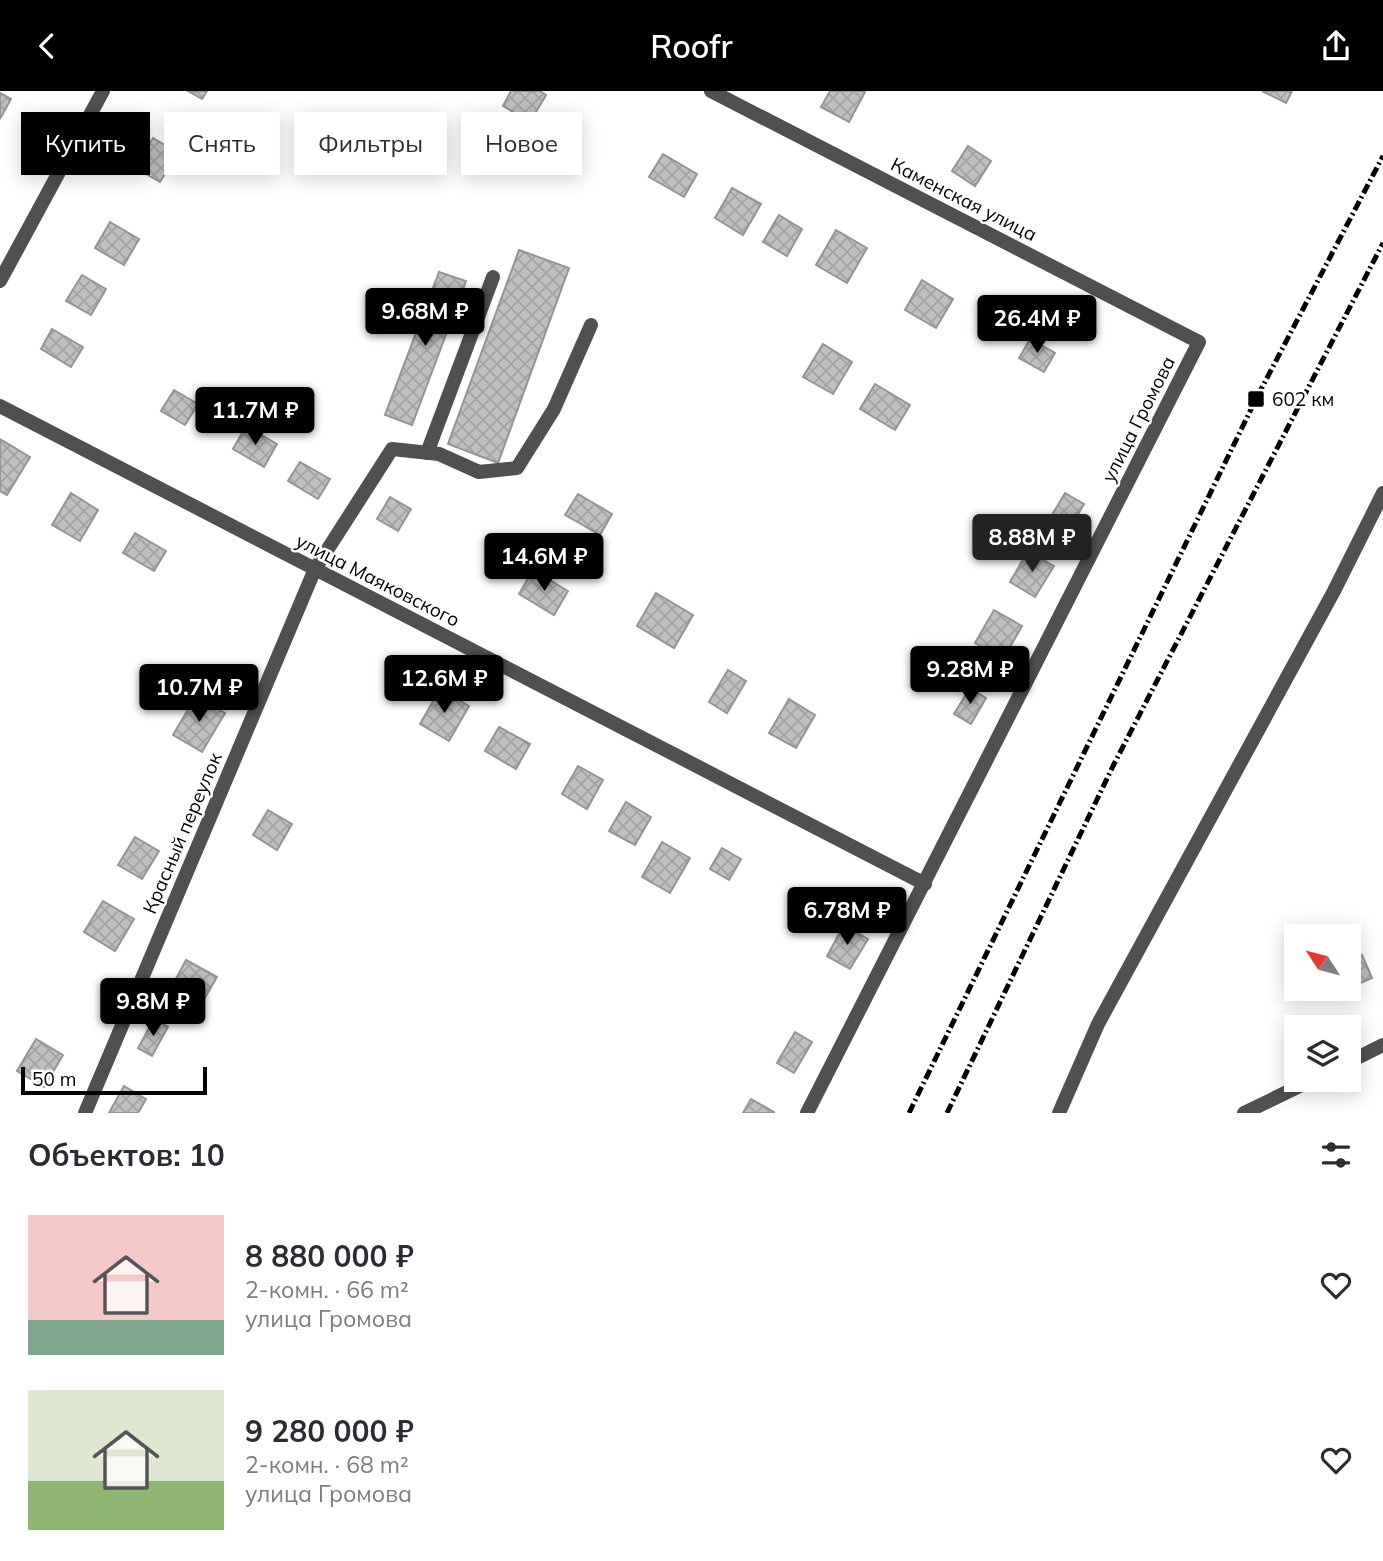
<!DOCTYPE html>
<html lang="ru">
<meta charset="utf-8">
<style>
body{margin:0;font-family:Mulish,sans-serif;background:#f7f7f7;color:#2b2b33;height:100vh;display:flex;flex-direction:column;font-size:26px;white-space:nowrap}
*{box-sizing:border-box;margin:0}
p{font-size:23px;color:#7c7c81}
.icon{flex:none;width:38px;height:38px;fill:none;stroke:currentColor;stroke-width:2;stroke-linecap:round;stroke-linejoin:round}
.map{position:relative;height:1022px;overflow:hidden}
.details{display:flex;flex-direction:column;background:#fff;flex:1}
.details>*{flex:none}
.guide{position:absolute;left:21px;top:21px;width:700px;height:63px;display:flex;gap:14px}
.needle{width:46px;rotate:306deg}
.tools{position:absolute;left:1284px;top:833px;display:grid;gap:14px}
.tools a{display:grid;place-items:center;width:77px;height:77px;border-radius:0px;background:#fff;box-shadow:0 4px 18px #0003;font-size:35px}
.scale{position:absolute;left:21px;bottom:18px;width:186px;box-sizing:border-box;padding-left:7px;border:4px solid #000;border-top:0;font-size:19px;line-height:24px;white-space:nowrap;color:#000;-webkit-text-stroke:5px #fff;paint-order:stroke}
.price{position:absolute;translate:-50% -60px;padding:0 16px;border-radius:7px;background:#000;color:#fff;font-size:23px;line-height:46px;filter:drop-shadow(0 2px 4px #0008)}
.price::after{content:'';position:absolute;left:50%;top:42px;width:21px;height:16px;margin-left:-10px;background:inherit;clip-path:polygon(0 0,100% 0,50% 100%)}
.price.selected{background:#222;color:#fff}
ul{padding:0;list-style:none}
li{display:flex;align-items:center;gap:21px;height:175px;padding:0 28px}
li span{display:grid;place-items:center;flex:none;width:196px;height:140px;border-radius:0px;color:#555}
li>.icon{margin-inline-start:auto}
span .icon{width:84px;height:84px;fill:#fffc;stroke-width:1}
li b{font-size:30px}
h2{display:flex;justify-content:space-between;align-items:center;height:84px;padding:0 28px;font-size:30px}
.tag{padding:0 24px;border-radius:0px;background:#fff;box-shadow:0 4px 18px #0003;font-size:24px;line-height:63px}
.tag.selected{background:#000;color:#fff}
header{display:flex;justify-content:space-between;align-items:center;height:91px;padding:0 28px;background:#000;color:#fff;font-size:32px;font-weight:600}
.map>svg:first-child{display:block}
.building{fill:url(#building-cross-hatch);stroke:#949494;stroke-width:2}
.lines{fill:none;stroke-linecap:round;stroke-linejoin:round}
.lane{stroke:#505050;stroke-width:14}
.street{stroke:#505050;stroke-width:14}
.rail{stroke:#000;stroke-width:5;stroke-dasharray:10 3.5 2 3.5;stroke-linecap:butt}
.poi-dot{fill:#000;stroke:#fff;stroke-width:2.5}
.labels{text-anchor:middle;stroke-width:5;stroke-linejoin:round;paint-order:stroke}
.street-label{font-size:19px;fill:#000;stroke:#fff}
.poi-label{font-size:19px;fill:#000;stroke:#fff;text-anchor:start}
</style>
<header><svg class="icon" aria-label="back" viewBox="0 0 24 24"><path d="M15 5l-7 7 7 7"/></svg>Roofr<svg class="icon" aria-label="share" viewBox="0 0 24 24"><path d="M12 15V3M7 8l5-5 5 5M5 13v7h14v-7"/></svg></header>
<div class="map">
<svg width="1383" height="1022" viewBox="0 0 1383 1022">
<defs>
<pattern id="building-cross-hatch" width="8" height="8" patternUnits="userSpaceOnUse" patternTransform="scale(1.75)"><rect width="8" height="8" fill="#c0c0c0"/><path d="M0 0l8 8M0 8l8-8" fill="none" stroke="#a3a3a3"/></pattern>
</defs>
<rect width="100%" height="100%" fill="#fff"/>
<g class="building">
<polygon points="188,0 207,0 202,8"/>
<polygon points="511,0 540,0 546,4 530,31 503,15"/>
<polygon points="830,0 862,0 865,1 849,31 821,16"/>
<polygon points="1262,0 1292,0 1286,12"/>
<polygon points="0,2 11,8 0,28"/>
<polygon points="153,47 178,62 160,91 135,77"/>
<polygon points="968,55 991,70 975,95 952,80"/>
<polygon points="663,63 697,83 684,106 649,86"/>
<polygon points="732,97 761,113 743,144 715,127"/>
<polygon points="779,124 802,138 787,165 763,151"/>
<polygon points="110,131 139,148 124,174 95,157"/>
<polygon points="836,139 867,157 847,192 816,174"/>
<polygon points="519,159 569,177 498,372 448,353"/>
<polygon points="439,181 466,190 412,334 385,324"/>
<polygon points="82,184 106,198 91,224 66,210"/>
<polygon points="922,189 953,208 936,237 905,219"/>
<polygon points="52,238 83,256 71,276 41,258"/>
<polygon points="1030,248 1055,262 1044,281 1019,267"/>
<polygon points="823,253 852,271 833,303 803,286"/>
<polygon points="875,293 910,314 895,339 860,318"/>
<polygon points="174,299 198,313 185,334 161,320"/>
<polygon points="246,335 277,353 264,376 233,358"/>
<polygon points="0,348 30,366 7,404 0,400"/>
<polygon points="300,371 330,388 318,408 288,390"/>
<polygon points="71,402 98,419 80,450 52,434"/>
<polygon points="1065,402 1084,413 1068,440 1049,429"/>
<polygon points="578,403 612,423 600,444 565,424"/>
<polygon points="390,406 411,418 398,440 377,428"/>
<polygon points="135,442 166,460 154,480 123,462"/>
<polygon points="1028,460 1054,475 1035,506 1010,491"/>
<polygon points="533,479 568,500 554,524 519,503"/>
<polygon points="656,502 693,524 674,557 637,535"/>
<polygon points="994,519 1022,535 1003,568 975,552"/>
<polygon points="728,579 746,590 727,622 709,611"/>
<polygon points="970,597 986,607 971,633 954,623"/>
<polygon points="440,598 469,615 449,650 420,633"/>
<polygon points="196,605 225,622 202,661 173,644"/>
<polygon points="789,608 815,624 796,657 769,642"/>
<polygon points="499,636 530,653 516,678 485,660"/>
<polygon points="578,675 603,689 587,718 562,703"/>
<polygon points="626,711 651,726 635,754 609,740"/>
<polygon points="268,719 292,733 277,759 253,744"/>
<polygon points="135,746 159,760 142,788 118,774"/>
<polygon points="662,751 690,767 670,802 642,786"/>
<polygon points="722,757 741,768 729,789 710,778"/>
<polygon points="103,810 134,828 115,860 84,841"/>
<polygon points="844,834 868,848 850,878 827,865"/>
<polygon points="1362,864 1372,887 1349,897 1349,870"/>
<polygon points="186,869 217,886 202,912 172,895"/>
<polygon points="154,928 168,936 152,965 138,957"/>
<polygon points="795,941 812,951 794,982 777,972"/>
<polygon points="36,948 63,964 44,996 17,980"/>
<polygon points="124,995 146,1008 138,1022 109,1022"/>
<polygon points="751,1008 774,1021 774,1022 743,1022"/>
</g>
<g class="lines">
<g class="lane">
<polyline points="427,362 493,186"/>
<polyline points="315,478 392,358 439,363 479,381 517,377 554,318 591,234"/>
<polyline points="1059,1022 1098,933 1334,500 1383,402"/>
</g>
<g class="street">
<polyline points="711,0 1199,251 807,1022"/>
<polyline points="0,190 103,0"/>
<polyline points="0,315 925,793"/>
<polyline points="1349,971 1383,954"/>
<polyline points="85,1022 315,478"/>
<polyline points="1244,1022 1312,989"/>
</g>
<g class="rail">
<polyline points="909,1022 1256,308 1383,65"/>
<polyline points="947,1022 1113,675 1383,152"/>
</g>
</g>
<rect class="poi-dot" x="1247" y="299" width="18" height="18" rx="3.5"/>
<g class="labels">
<g class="street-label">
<text transform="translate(964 108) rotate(27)" y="7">Каменская улица</text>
<text transform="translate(1138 328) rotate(-63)" y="7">улица Громова</text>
<text transform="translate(378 489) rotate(27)" y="7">улица Маяковского</text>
<text transform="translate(182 742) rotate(-67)" y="7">Красный переулок</text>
</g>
<g class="poi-label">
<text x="1272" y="315">602 км</text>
</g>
</g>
</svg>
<div class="tools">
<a><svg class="needle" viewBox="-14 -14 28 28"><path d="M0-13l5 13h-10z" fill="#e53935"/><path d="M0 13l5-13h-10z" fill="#7c7c81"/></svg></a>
<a><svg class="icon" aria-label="layers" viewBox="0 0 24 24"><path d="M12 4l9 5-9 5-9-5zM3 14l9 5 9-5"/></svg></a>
</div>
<div class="scale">50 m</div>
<b class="price" style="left:425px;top:257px">9.68M ₽</b>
<b class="price" style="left:1037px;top:264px">26.4M ₽</b>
<b class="price" style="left:255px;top:356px">11.7M ₽</b>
<b class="price selected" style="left:1032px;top:483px">8.88M ₽</b>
<b class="price" style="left:544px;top:502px">14.6M ₽</b>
<b class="price" style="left:970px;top:615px">9.28M ₽</b>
<b class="price" style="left:444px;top:624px">12.6M ₽</b>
<b class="price" style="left:199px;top:633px">10.7M ₽</b>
<b class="price" style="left:847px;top:856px">6.78M ₽</b>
<b class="price" style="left:153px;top:947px">9.8M ₽</b>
<div class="guide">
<a class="tag selected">Купить</a>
<a class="tag">Снять</a>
<a class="tag">Фильтры</a>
<a class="tag">Новое</a>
</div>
</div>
<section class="details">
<h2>Объектов: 10<svg class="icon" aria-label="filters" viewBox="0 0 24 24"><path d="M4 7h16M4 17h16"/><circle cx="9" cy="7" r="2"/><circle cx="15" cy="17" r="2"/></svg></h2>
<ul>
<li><span style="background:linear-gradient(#f6c9c9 75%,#7fa58c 0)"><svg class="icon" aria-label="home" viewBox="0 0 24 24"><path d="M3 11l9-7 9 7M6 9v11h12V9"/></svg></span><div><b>8 880 000 ₽</b><p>2-комн. · 66 m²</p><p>улица Громова</p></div><svg class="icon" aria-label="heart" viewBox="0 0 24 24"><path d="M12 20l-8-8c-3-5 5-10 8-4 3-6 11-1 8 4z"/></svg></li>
<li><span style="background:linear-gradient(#dfe7d0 65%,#8fb573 0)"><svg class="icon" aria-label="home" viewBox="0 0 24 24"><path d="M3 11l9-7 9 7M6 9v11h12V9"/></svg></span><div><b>9 280 000 ₽</b><p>2-комн. · 68 m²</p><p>улица Громова</p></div><svg class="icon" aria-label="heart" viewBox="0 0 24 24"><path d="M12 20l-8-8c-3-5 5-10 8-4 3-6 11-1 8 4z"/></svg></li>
</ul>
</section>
